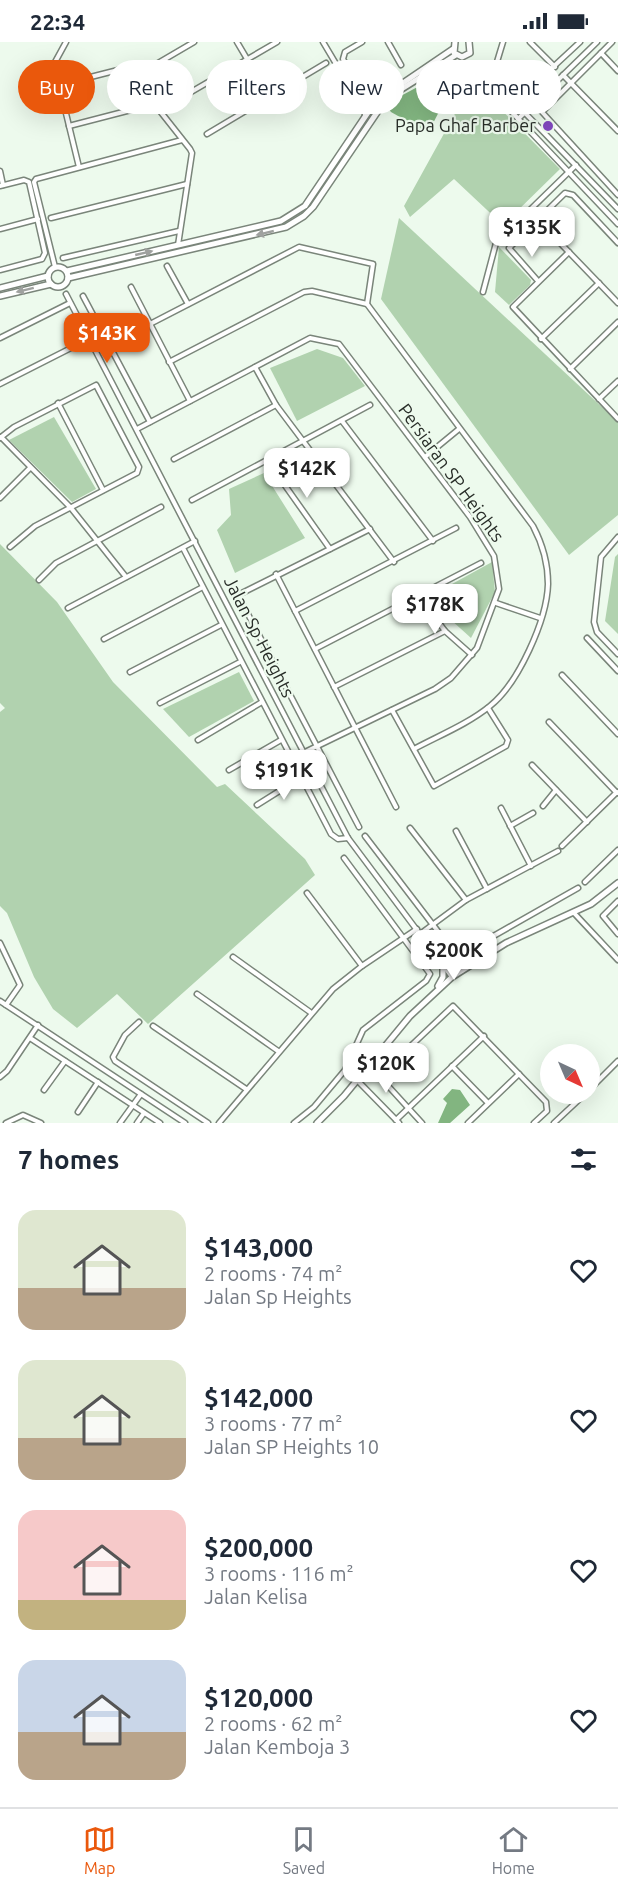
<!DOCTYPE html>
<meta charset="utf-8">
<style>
body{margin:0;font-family:Ubuntu,sans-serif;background:#f2f2f3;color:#1f2937;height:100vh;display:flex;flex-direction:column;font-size:22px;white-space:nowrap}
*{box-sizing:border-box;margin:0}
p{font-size:20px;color:#747a83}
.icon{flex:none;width:33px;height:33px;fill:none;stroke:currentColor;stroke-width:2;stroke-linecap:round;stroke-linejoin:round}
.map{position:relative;height:1081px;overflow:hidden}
.side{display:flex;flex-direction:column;background:#fff;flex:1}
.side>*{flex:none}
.banner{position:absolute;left:18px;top:18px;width:582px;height:54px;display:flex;gap:12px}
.needle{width:39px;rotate:136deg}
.controls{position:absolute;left:540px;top:1002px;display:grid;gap:12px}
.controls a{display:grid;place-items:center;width:60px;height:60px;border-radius:50%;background:#fff;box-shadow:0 6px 24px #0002;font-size:30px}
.price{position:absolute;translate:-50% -51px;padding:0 14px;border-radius:12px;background:#fff;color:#222;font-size:20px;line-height:39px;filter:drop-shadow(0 2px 3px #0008)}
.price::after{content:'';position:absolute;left:50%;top:36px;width:18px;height:14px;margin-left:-9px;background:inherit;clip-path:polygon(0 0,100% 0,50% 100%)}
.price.selected{background:#ea580c;color:#fff}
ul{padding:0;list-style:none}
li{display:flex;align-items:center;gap:18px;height:150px;padding:0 18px}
li span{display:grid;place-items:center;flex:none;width:168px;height:120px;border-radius:18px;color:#555}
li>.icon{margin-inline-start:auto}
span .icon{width:72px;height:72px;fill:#fffc;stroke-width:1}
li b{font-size:26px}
h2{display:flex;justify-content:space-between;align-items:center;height:72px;padding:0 18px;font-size:26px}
.tag{padding:0 21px;border-radius:27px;background:#fff;box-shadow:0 6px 24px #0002;font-size:21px;line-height:54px}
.tag.selected{background:#ea580c;color:#fff}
.status{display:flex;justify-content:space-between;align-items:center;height:42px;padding:0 30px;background:#fff;direction:ltr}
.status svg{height:16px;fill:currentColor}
.tabs{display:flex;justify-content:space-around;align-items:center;height:84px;border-top:2px solid #e0e1e3;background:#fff;font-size:16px;color:#747a83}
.tabs a{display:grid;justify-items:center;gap:3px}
.tabs .selected{color:#ea580c}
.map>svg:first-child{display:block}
.green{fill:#b1d2af}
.water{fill:#82b580}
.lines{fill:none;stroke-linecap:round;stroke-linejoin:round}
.street-casing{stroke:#7a857a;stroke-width:7}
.secondary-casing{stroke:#7a857a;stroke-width:8}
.street{stroke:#fff;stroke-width:4}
.secondary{stroke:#fff;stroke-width:5}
.oneway{fill:#9fa19f}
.poi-dot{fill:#8047bd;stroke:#edfaed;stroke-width:2}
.labels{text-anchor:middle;stroke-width:4.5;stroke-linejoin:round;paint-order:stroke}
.poi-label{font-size:18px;fill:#292e29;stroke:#edfaed;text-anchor:end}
.street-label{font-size:18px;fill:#292e29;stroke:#edfaed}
</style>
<div class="status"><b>22:34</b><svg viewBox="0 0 49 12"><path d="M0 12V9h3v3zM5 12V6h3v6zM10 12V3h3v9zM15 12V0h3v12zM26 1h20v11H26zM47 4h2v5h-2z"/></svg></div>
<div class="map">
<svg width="618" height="1081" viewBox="0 0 618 1081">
<rect width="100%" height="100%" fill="#edfaed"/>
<g class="green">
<polygon points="473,39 560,127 503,183 454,137 410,175 404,164"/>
<polygon points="399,176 618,380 618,473 569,513 381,257"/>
<polygon points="499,205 531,238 530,243 509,263 495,250"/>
<polygon points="317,307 343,316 365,344 297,379 270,326"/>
<polygon points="54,375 96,447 72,460 9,398"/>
<polygon points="264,431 305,496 235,531 217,488 231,473 229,447"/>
<polygon points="0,502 57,560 113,640 217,745 225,742 305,817 315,833 148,982 117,952 77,986 53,967 34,935 7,871 0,864 0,670 5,666 0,661"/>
<polygon points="618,512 618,592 605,579 615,515"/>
<polygon points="492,520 495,550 471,596 450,577 432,553"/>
<polygon points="239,630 254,659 189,695 163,667"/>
</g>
<g class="water">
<polygon points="451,27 458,33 428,91 391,70 388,66 397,56"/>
<polygon points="452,1047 460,1048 470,1063 450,1081 438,1081 447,1061 443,1057"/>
</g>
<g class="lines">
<g class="street-casing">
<g id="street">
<polyline points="66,0 54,22 79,125"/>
<polyline points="237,0 269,54"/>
<polyline points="323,0 348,42 364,56 365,74"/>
<polyline points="362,0 345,10 343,17 354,35 365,44"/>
<polyline points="388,0 401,23"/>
<polyline points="503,0 496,23 524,52 580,0"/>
<polyline points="530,0 555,25"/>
<polyline points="612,0 542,70 618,153"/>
<polyline points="601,11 618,29"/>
<polyline points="153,24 194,0"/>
<polyline points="563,33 618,89"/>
<polyline points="59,43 126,26 190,107 192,111 178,203"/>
<polyline points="364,56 382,53"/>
<polyline points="179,57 277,0"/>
<polyline points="518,77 597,0"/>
<polyline points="69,84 154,62"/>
<polyline points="207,92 326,21"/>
<polyline points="0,129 3,143"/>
<polyline points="0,144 24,138 29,140 45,211 42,217 0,228"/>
<polyline points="618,167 495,40 489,41 490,47 618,182"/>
<polyline points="51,176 187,142"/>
<polyline points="537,177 618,261"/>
<polyline points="0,187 38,177"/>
<polyline points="569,210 513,265 618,377"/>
<polyline points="63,216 179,189"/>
<polyline points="167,224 188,262"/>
<polyline points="55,225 34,140 36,137 182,98"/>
<polyline points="538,239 509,206 565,151 573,153 618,201"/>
<polyline points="131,245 190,359"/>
<polyline points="483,250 496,201 576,123"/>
<polyline points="66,252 348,796 452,935"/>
<polyline points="83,254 150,380"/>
<polyline points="150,282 299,205 373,222 367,262"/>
<polyline points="0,296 70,261"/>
<polyline points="541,297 599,241"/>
<path d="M169,320L304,250L312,249L367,262L533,484C542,501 548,522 548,542C547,578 518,642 490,664C468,682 438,694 414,707"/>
<polyline points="255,325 276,363 394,520"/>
<polyline points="570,327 618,280"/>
<polyline points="0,342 71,306"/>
<polyline points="599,357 618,339"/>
<polyline points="58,361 103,448"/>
<polyline points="342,379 433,499"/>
<polyline points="137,387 310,296 339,302 470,475 494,514 499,547 477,606 451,636 435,647 303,711"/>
<polyline points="1,395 71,466 126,535"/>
<polyline points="0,396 14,385 96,343 139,425 137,431 35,484 10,505"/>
<polyline points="425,415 459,387"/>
<polyline points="174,417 276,363"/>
<polyline points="267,418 330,507"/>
<polyline points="0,456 30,426"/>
<polyline points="192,458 370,363"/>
<polyline points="618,495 601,515 594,580 597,590 618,612"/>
<polyline points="183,506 331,792 338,797 348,796"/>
<polyline points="276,532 396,765"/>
<polyline points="39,538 56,521 161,465"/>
<polyline points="419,554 445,589 472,613"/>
<polyline points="496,561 540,576"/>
<polyline points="68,566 195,499"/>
<polyline points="295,569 456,486"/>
<polyline points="587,596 618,629"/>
<polyline points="104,597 201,546"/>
<polyline points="315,607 481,521"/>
<polyline points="130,630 221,583"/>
<polyline points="562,633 618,692"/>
<polyline points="334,645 445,589"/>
<polyline points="160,661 240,620"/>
<polyline points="392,668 434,744 506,704 508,698 488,666"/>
<polyline points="549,680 617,751"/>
<polyline points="198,698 262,660"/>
<polyline points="532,723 587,780"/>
<polyline points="229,728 281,698"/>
<polyline points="257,763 300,736"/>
<polyline points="543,764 556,748"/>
<polyline points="501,766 531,824"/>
<polyline points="510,784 533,771"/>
<polyline points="359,785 238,553 370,487"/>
<polyline points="410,786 466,858"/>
<polyline points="456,789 487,847"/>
<polyline points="365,794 456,913 460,913 578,846"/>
<polyline points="562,804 617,750"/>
<polyline points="585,840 618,808"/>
<polyline points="307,851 362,924"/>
<polyline points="618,859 603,874 618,892"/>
<polyline points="574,871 618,918"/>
<polyline points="420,892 466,858 558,809"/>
<polyline points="0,901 20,943 6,963"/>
<polyline points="233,915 310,970"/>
<polyline points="197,952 278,1009"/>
<polyline points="0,959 185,1081"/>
<polyline points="139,980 125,993 113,1015 115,1019 208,1081"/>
<polyline points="153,984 246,1047"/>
<polyline points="30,996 160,1081"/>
<polyline points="452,1024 488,1061"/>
<polyline points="0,1035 7,1029 38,983"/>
<polyline points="357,1038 399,1081"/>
<polyline points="590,1047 618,1019"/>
<polyline points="44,1048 65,1019"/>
<polyline points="78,1070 98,1040"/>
<polyline points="396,1078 484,994"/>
<polyline points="6,1081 23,1073 41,1081"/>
<polyline points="120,1081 141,1052"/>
<polyline points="137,1081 144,1071"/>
<polyline points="219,1081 333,947 362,924 417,887"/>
<polyline points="294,1081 314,1065 345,1028 363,988 426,939 430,932 344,816"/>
<polyline points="422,1081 379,1034 453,964 546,1060 547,1069 534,1081"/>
<polyline points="468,1081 519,1032"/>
<polyline points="554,1081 585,1052"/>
</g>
</g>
<g class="secondary-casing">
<g id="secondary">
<polyline points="455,0 454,11 462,15 470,11 469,0"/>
<circle cx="58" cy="235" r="10"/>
<polyline points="67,229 281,179 305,164 375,60 453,7"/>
<polyline points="68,236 286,185 304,174 313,165 380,66 392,53 456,13"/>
<polyline points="0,246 48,234"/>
<polyline points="0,254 51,242"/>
<polyline points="438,944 443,935 443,923 453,926 465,925"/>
<polyline points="317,1081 344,1054 410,974 452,935 506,901 591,862 618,841"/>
</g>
</g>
<use href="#street" class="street"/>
<use href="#secondary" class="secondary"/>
</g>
<defs><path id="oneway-solid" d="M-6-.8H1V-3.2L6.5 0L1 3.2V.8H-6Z" transform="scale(1.5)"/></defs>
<g class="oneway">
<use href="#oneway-solid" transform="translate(265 191) rotate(167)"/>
<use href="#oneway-solid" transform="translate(144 211) rotate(-13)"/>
<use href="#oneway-solid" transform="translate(25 248) rotate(166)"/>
</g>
<circle class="poi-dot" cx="548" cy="84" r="6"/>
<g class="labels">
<g class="poi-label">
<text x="536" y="90">Papa Ghaf Barber</text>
</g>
<g class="street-label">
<text transform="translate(451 431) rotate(54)" y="6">Persiaran SP Heights</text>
<text transform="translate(259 595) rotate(63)" y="6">Jalan Sp Heights</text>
</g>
</g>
</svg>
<div class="controls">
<a><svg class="needle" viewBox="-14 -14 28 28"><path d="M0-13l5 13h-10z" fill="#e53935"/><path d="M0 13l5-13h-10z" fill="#747a83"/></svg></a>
</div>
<b class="price" style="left:532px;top:216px">$135K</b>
<b class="price selected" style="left:107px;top:322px">$143K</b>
<b class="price" style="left:307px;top:457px">$142K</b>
<b class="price" style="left:435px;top:593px">$178K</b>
<b class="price" style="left:284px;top:759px">$191K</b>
<b class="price" style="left:454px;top:939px">$200K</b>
<b class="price" style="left:386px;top:1052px">$120K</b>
<div class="banner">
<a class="tag selected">Buy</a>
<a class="tag">Rent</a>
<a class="tag">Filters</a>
<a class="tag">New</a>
<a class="tag">Apartment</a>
</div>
</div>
<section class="side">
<h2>7 homes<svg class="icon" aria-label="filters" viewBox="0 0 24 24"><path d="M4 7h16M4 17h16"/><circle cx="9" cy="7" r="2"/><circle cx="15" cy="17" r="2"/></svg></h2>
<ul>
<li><span style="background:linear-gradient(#dfe7d0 65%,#b9a48a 0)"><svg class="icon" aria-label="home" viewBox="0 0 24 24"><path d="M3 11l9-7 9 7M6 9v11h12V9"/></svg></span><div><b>$143,000</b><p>2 rooms · 74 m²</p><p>Jalan Sp Heights</p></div><svg class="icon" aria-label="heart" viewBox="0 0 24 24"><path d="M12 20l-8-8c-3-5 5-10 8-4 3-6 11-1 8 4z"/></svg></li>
<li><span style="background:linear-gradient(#dfe7d0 65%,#b9a48a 0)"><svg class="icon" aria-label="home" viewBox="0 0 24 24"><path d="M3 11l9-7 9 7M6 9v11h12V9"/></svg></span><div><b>$142,000</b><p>3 rooms · 77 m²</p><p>Jalan SP Heights 10</p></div><svg class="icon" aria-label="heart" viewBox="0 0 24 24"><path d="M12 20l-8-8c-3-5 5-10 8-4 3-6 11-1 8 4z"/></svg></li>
<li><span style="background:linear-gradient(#f6c9c9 75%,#c2b280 0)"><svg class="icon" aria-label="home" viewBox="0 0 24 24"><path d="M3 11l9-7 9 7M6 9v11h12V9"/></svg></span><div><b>$200,000</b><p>3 rooms · 116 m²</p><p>Jalan Kelisa</p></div><svg class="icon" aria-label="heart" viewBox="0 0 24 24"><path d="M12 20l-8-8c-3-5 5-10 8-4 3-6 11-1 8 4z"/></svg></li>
<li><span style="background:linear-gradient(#c9d6e8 60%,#b9a48a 0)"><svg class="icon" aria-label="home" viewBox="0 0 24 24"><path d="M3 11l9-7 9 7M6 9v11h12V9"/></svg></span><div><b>$120,000</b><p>2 rooms · 62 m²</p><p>Jalan Kemboja 3</p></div><svg class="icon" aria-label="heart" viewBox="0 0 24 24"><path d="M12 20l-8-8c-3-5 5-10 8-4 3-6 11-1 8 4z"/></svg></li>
</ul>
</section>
<nav class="tabs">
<a class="selected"><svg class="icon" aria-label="map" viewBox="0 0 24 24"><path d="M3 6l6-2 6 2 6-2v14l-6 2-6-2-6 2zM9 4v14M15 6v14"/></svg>Map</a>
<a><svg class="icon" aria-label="saved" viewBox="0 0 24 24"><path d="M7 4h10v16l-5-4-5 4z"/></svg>Saved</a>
<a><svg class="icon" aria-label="home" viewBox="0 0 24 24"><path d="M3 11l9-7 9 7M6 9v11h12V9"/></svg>Home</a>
</nav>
